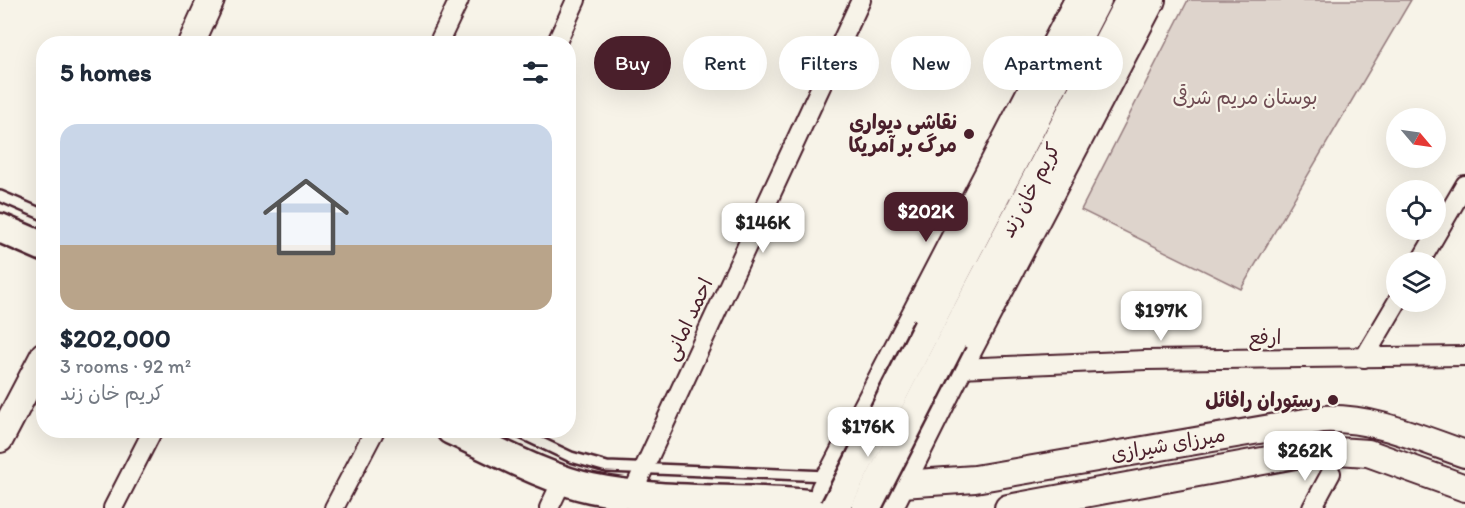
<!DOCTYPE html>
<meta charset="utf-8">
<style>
body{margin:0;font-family:Itim,"Playpen Sans Arabic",sans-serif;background:#f6f6f7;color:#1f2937;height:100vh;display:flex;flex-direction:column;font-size:22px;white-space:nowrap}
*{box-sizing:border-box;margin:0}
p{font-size:20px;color:#747a83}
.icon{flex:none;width:33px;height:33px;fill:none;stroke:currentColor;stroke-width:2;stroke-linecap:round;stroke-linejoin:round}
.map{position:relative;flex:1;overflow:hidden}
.drawer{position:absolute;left:36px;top:36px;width:540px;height:402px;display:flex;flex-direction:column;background:#fff;border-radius:24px;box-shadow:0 6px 24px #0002}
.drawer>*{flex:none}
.banner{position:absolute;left:594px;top:36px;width:570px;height:54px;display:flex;gap:12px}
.needle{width:39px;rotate:119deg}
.buttons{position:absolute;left:1386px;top:108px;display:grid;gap:12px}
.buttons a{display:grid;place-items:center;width:60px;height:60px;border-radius:50%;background:#fff;box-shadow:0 6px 24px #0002;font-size:30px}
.price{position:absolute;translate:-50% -51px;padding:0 14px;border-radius:12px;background:#fff;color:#222;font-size:20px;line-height:39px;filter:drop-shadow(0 2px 3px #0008)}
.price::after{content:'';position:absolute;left:50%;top:36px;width:18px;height:14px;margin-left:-9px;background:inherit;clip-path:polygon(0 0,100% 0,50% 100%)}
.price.current{background:#4a1f2b;color:#fff}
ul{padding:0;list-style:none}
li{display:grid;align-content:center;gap:12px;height:318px;padding:0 24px}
li span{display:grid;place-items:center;height:186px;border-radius:18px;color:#555}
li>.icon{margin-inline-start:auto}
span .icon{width:108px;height:108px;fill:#fffc;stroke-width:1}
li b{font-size:26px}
h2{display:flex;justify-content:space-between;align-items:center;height:72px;padding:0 24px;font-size:26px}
.tag{padding:0 21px;border-radius:27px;background:#fff;box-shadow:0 6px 24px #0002;font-size:21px;line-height:54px}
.tag.current{background:#4a1f2b;color:#fff}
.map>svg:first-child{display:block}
.green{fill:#ded4cc;stroke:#947a7c;stroke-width:1.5}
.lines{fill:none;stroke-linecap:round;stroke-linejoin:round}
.lane-casing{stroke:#4a1f2b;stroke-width:14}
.street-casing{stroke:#4a1f2b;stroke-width:22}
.secondary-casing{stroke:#4a1f2b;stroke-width:30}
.primary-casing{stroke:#4a1f2b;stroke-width:33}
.lane{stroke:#f7f3e8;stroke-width:9}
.street{stroke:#f7f3e8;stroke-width:18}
.secondary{stroke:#f7f3e8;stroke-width:26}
.primary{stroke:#f7f3e8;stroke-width:28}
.primary-bridge-casing{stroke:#4a1f2b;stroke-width:33;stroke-linecap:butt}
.primary-bridge{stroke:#f7f3e8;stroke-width:28}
.poi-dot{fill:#4a1f2b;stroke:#f7f3e8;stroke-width:2}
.labels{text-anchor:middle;stroke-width:4.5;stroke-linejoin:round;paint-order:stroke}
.park-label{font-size:20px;fill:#6f4c53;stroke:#f7f3e8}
.poi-label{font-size:20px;font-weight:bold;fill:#4a1f2b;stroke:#f7f3e8;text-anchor:end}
.street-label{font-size:20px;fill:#4a1f2b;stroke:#f7f3e8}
</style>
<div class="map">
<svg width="1465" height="508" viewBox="0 0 1465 508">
<rect width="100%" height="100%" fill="#f7f3e8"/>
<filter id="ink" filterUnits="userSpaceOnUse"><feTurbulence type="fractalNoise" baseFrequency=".0167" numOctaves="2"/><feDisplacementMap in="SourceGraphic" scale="12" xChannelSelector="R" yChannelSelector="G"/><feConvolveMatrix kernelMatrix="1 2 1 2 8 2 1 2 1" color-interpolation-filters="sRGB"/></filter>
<g filter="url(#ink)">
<polygon class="green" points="1188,0 1411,0 1241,289 1081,210"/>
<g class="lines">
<g class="lane-casing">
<g id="lane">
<polyline points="0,196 44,215"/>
<polyline points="514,430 571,457 607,467 827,476"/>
</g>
</g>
<g class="street-casing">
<g id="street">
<polyline points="438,44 459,0"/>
<polyline points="556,44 576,0"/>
<polyline points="1420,262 1465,185"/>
<polyline points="1364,358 1397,302"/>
<polyline points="959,368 1146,360 1465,356"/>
<polyline points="632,494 861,0"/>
<polyline points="113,508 153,430"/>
<polyline points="334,508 375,430"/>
<polyline points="549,508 563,479"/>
<polyline points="1312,508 1331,473"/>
</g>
</g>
<g class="secondary-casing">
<g id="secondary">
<polyline points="191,44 211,0"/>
<polyline points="0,439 44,355"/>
<path d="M830,476L902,484L975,479L1323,419C1373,417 1419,438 1465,454"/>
<polyline points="824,490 1078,0"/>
<polyline points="889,508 959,368 1152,0"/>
<polyline points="1008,508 1322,450 1368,453 1465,488"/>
</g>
</g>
<g class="primary-casing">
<g id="primary">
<polyline points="0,228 44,247"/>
<polyline points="928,326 1097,0"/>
<polyline points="952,340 1130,0"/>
<path d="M451,430C493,449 547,479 591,488C673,505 758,495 839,508"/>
</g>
</g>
<use href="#lane" class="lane"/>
<use href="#street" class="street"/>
<use href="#secondary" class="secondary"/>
<use href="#primary" class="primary"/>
<g class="primary-bridge-casing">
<g id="primary-bridge">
<polyline points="835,508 928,326"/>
<polyline points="866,508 952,340"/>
</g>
</g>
<use href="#primary-bridge" class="primary-bridge"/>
</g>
</g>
<g class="poi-dot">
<circle cx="969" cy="134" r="6"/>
<circle cx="1333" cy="400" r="6"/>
</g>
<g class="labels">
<g class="park-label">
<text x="1245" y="104">بوستان مریم شرقی</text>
</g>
<g class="poi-label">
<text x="957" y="129">نقاشی دیواری<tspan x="957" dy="23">مرگ بر آمریکا</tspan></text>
<text x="1321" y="407">رستوران رافائل</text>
</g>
<g class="street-label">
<text transform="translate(1030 190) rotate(-62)" y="7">کریم خان زند</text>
<text transform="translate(688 319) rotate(-65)" y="7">احمد امانی</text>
<text x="1265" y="344">ارفع</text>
<text transform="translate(1168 444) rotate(-10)" y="7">میرزای شیرازی</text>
</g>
</g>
</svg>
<div class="buttons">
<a><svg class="needle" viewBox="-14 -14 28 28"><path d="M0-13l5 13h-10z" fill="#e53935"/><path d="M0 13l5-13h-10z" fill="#747a83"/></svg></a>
<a><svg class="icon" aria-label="locate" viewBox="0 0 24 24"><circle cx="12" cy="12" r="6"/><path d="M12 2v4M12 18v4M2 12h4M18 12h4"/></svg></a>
<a><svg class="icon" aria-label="layers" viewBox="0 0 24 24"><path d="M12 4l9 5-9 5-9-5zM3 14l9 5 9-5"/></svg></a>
</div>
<b class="price current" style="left:926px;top:243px">$202K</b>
<b class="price" style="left:763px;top:254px">$146K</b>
<b class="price" style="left:1161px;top:342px">$197K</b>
<b class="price" style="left:868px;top:458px">$176K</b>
<b class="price" style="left:1305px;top:482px">$262K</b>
<div class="banner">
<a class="tag current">Buy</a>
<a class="tag">Rent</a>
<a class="tag">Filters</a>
<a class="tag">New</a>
<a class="tag">Apartment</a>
</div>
<section class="drawer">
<h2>5 homes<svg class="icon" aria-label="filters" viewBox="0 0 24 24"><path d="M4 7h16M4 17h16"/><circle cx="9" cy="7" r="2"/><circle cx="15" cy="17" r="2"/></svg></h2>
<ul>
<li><span style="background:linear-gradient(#c9d6e8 65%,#b9a48a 0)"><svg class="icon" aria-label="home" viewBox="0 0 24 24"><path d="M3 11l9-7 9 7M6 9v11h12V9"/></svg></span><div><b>$202,000</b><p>3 rooms · 92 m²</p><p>کریم خان زند</p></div></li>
</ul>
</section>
</div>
